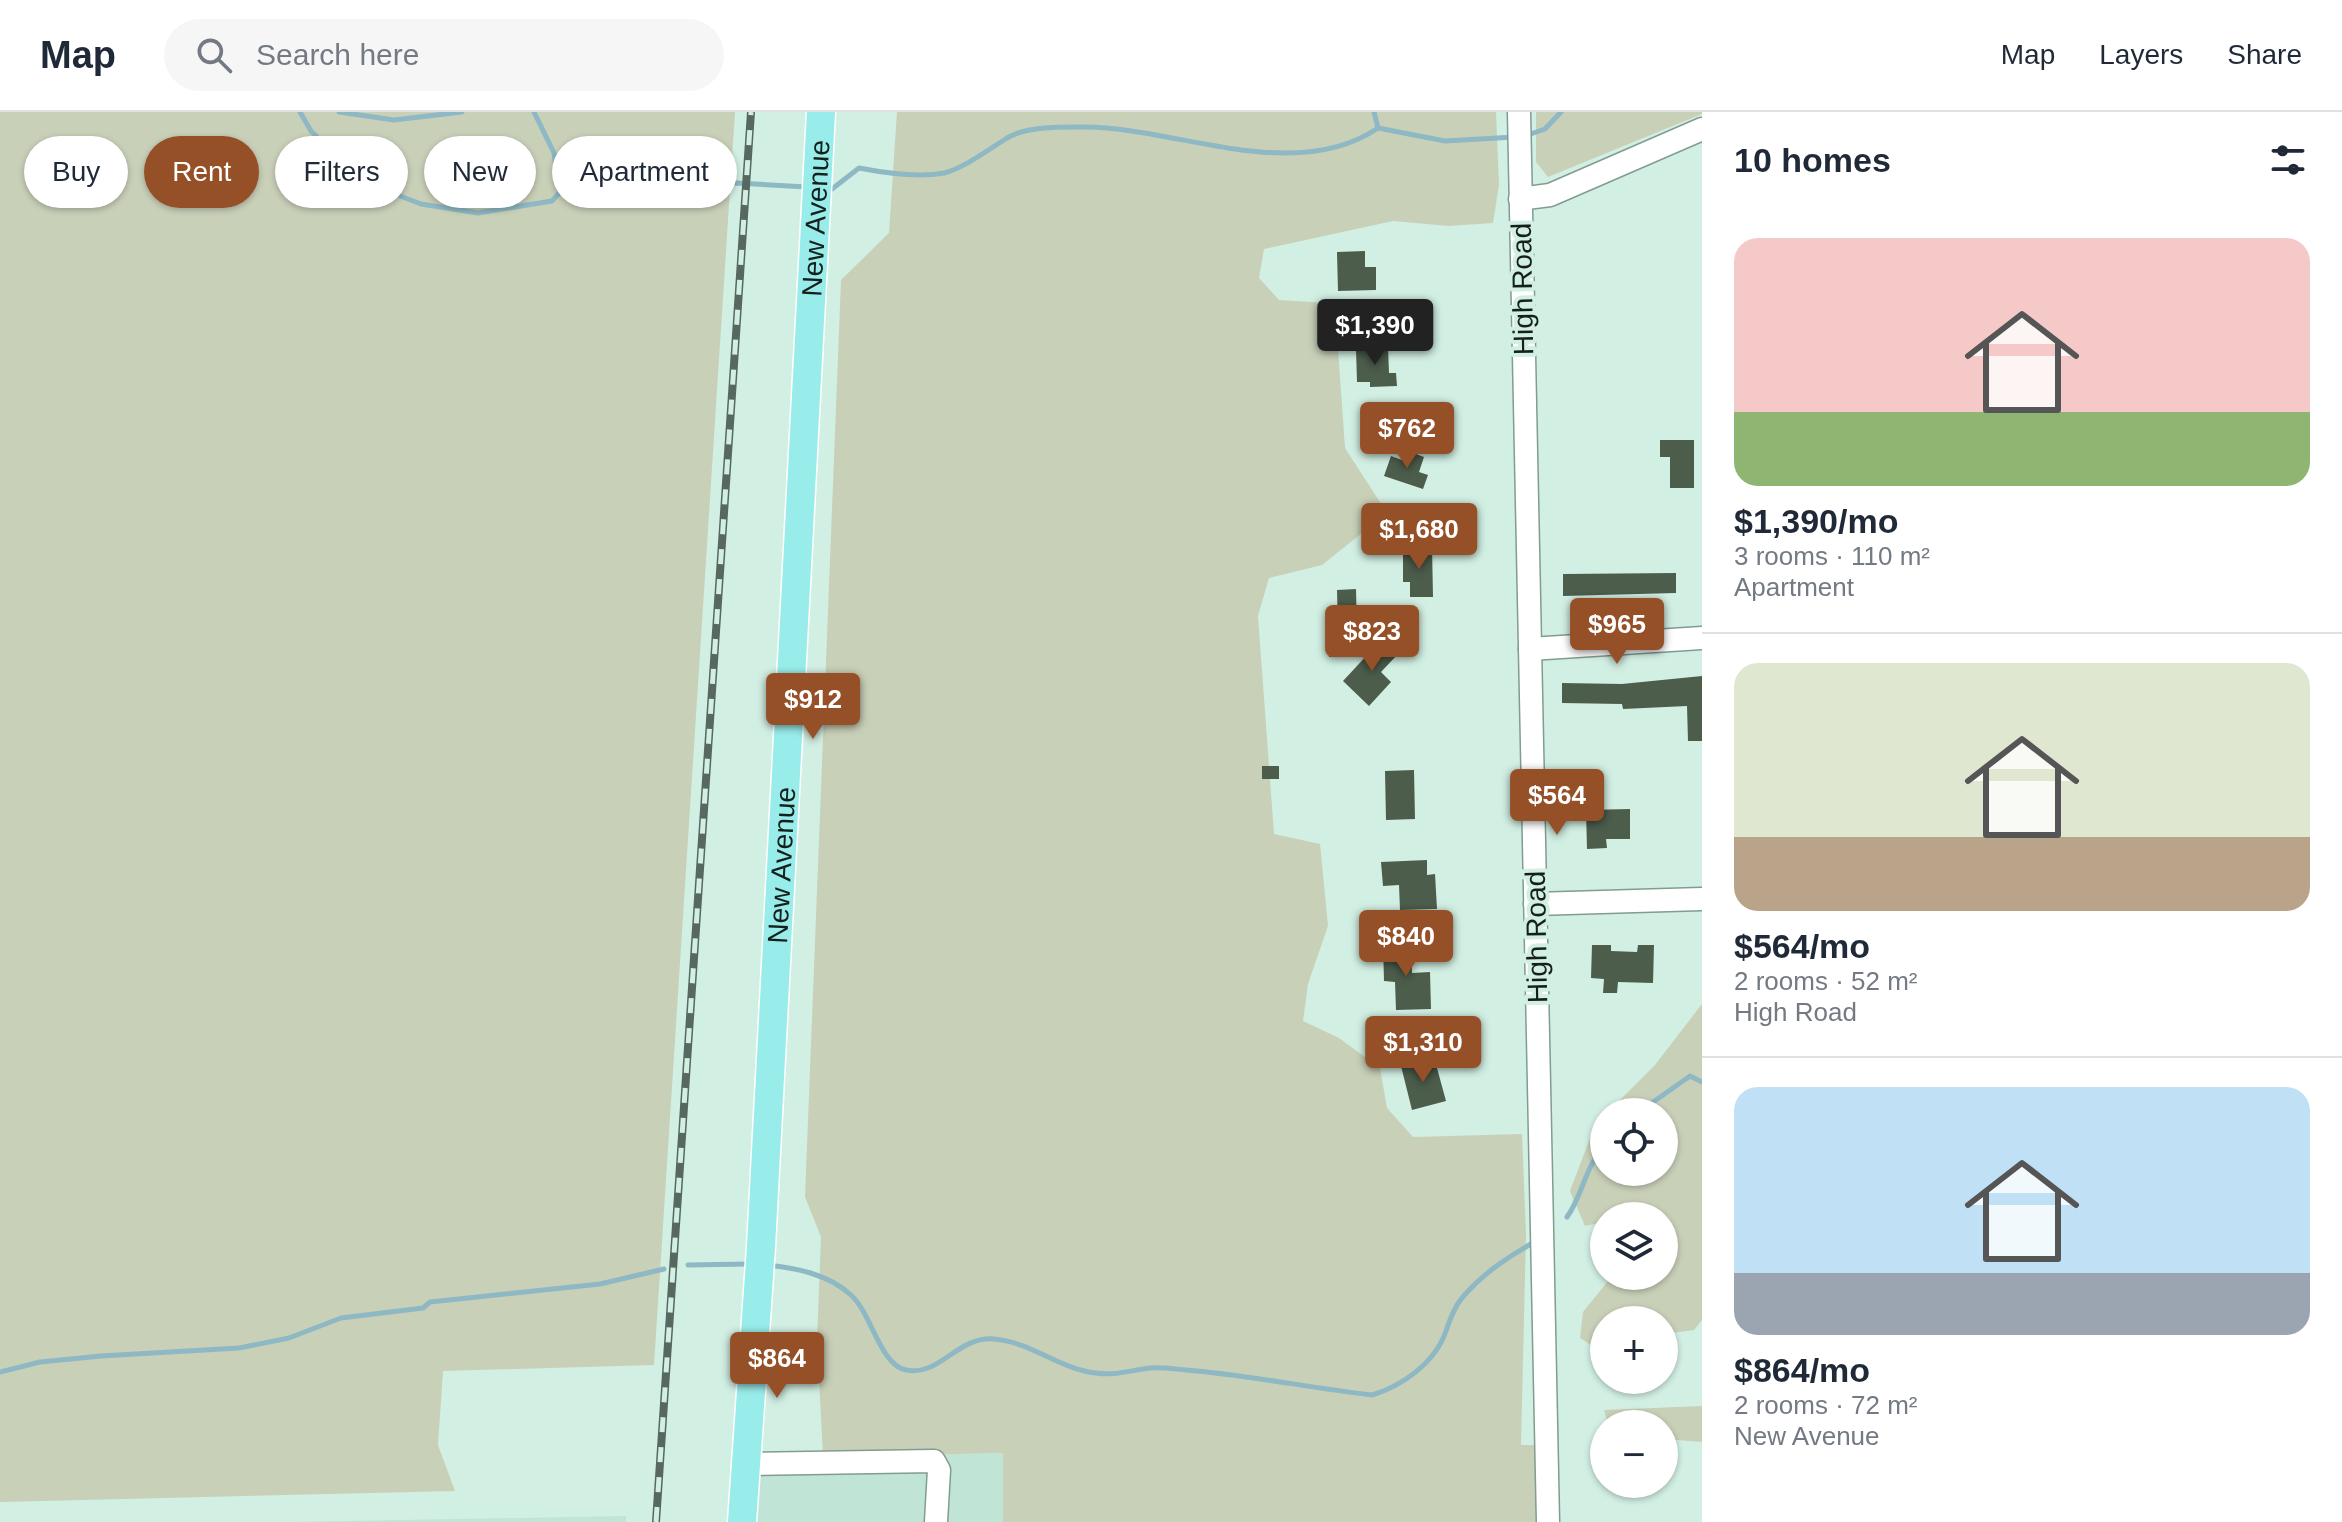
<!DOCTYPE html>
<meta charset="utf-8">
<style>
body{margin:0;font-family:Helvetica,sans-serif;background:#f6f6f7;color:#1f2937;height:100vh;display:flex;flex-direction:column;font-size:30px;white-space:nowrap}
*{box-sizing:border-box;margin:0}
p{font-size:26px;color:#747a83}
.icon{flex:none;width:44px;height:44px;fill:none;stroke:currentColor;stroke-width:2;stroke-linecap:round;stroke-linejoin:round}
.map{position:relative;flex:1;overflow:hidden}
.sheet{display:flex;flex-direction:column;background:#fff;width:640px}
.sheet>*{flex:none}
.guide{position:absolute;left:24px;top:24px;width:760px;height:72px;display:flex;gap:16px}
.controls{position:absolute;left:1590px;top:986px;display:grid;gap:16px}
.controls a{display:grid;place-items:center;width:88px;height:88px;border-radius:50%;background:#fff;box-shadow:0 2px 6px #0004;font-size:40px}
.price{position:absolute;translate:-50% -68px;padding:0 18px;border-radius:8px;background:#955027;color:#fff;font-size:26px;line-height:52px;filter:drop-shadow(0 2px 4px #0008)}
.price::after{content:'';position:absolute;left:50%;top:48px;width:24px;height:18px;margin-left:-12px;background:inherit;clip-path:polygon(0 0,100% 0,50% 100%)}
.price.current{background:#222;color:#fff}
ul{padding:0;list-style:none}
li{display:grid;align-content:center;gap:16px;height:424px;padding:0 32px}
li+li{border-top:2px solid #e0e1e3}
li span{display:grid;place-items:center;height:248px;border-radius:24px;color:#555}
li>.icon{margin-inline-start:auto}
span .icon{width:144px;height:144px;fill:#fffc;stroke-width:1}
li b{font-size:34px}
h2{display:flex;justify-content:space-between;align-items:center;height:96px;padding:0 32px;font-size:34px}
.tag{padding:0 28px;border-radius:36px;background:#fff;box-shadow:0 2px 6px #0004;font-size:28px;line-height:72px}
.tag.current{background:#955027;color:#fff}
header{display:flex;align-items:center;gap:48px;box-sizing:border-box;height:112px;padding:0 40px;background:#fff;border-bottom:2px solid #e0e1e3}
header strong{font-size:38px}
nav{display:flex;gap:44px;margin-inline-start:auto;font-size:28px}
.search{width:560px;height:72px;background:#f6f6f7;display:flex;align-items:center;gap:20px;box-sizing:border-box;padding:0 28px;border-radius:44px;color:#747a83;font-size:30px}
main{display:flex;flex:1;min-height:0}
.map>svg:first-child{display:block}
.built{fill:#c0e4d5}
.green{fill:#c9d0b8}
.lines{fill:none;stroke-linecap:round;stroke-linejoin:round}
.stream{stroke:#8eb8c4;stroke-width:5}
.building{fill:#4c5d4c}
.minor-casing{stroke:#819c91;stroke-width:25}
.major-casing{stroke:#fff;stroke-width:31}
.minor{stroke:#fff;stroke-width:22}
.major{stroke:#98ecea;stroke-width:28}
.rail-casing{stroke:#576861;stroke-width:8}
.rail{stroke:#d2efe3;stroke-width:5;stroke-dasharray:15;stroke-linecap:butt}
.labels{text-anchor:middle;stroke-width:8;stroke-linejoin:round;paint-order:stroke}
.street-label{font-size:28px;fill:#151f1b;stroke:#d2efe3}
</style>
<header>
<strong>Map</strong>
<div class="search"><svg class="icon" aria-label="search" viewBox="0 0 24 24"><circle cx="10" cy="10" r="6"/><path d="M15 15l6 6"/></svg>Search here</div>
<nav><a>Map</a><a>Layers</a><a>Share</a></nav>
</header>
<main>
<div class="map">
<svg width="1702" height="1410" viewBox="0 0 1702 1410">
<rect width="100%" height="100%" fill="#d2efe3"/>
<g class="built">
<polygon points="1004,1341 1003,1410 751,1410 756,1346"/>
<polygon points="626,1404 626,1410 295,1410"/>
</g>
<g class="green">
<polygon points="0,0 735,0 654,1253 443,1259 438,1333 455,1379 0,1390"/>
<polygon points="897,0 1496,0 1499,73 1493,111 1449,114 1393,109 1264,137 1259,166 1279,188 1328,191 1338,237 1345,336 1387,401 1322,453 1269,466 1258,504 1274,722 1320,732 1328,814 1308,872 1303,909 1339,926 1380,956 1387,996 1413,1025 1522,1022 1526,1122 1521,1333 1547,1333 1548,1410 1003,1410 1003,1341 823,1345 817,1228 821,1125 805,1085 841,168 889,121"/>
<polygon points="1536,0 1702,0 1702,2 1548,65 1536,50"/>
<polygon points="1702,892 1702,1208 1694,1218 1664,1222 1664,1208 1604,1208 1604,1237 1599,1238 1580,1226 1583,1200 1612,1164 1664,1164 1664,1104 1604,1104 1604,1110 1585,1114 1570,1079 1595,1013 1604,1004 1604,1060 1664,1060 1664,1000 1608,1000 1655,953"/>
<polygon points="1702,1294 1702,1330 1664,1327 1664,1312 1608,1312 1604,1298"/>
</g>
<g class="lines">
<g class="stream">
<polyline points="300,0 311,19 361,69 421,92 478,101 552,89 560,80 737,71 807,75"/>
<polyline points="339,0 394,8 462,0"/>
<polyline points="534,0 554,41 560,80"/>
<polyline points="1374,0 1378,16"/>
<polyline points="1378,16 1445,29 1515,25"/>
<polyline points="1525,24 1545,17 1561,0"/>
<path d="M825,76L832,77L859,56C885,61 917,66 944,61C964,56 988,38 1007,26C1027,14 1062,15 1085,15C1176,15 1294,73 1378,16"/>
<polyline points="1639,1000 1690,964 1702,970"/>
<path d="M1567,1105C1583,1083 1585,1054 1604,1035"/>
<polyline points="688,1153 749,1152"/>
<path d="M767,1153C796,1156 828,1162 851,1183C872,1202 880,1253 906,1258C940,1265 957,1224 994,1227C1031,1230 1059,1257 1096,1261C1114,1264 1132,1258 1150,1256C1162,1255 1174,1257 1186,1258C1249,1263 1310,1276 1372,1283C1402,1274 1435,1251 1446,1219C1449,1210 1455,1194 1462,1186C1483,1161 1508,1145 1536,1129"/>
<polyline points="0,1260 40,1250 101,1244 239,1236 289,1226 341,1206 423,1196 430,1190 600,1172 664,1157"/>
</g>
</g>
<g class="building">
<polygon points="1365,139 1365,155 1376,155 1376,178 1338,179 1337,140"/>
<polygon points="1388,235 1389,261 1396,261 1397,274 1370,275 1370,270 1357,270 1356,237"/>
<polygon points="1660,328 1694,328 1694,376 1670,376 1670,345 1660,345"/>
<polygon points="1405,338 1424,345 1419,360 1428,363 1423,377 1384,364 1391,344 1402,348"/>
<polygon points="1432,434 1433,485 1410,485 1410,470 1403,470 1403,435"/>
<polygon points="1676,461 1676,481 1563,484 1563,462"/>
<polygon points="1356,477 1357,517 1366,516 1369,540 1329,545 1326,520 1338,519 1337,478"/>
<polygon points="1382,527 1398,542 1381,560 1391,570 1369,594 1343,569"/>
<polygon points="1702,564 1702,629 1688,629 1687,594 1623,597 1622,592 1562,591 1562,571 1622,572"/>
<rect x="1262" y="654" width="17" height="13"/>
<polygon points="1414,658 1415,707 1386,708 1385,659"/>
<polygon points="1630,697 1630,727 1606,727 1607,736 1587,737 1586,698"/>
<polygon points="1427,748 1427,763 1435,762 1437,797 1400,798 1399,773 1383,774 1381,750"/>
<polygon points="1411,831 1412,861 1430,860 1431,897 1396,898 1395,870 1384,869 1383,832"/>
<polygon points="1592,833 1611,833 1611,839 1637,840 1638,833 1654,833 1653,871 1618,870 1617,881 1603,881 1604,867 1591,866"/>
<polygon points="1434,945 1446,989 1412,998 1401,954"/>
</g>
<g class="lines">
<g class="minor-casing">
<g id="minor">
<polyline points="1519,0 1548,1410"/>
<polyline points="1520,87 1550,83 1702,17"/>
<polyline points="1530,537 1702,526"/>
<polyline points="1535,792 1702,787"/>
<polyline points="746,1352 934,1349 939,1358 936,1410"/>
</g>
</g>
<g class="major-casing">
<g id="major">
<path id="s1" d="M742,1410L761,1135L821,0"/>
</g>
</g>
<use href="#minor" class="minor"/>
<use href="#major" class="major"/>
<g class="rail-casing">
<polyline id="rail" points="656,1410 751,0"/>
</g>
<use href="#rail" class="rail"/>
</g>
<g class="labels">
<g class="street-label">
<text dy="10" stroke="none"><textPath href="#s1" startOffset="1306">New Avenue</textPath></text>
<text transform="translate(1522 177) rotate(-91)" y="10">High Road</text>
<text dy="10" stroke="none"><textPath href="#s1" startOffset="658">New Avenue</textPath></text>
<text transform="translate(1536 825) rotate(-91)" y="10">High Road</text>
</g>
</g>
</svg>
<div class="controls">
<a><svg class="icon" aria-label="locate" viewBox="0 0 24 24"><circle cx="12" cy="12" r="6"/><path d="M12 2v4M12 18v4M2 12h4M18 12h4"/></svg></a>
<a><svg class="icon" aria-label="layers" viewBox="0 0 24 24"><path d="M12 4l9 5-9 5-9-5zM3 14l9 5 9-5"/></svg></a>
<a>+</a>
<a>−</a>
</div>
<b class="price current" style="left:1375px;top:255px">$1,390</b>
<b class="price" style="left:1407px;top:358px">$762</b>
<b class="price" style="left:1419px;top:459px">$1,680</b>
<b class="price" style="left:1617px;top:554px">$965</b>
<b class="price" style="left:1372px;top:561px">$823</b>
<b class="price" style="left:813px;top:629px">$912</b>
<b class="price" style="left:1557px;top:725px">$564</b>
<b class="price" style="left:1406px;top:866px">$840</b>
<b class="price" style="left:1423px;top:972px">$1,310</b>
<b class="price" style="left:777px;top:1288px">$864</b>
<div class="guide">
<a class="tag">Buy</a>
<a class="tag current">Rent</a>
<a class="tag">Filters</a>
<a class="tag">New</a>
<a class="tag">Apartment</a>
</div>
</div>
<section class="sheet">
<h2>10 homes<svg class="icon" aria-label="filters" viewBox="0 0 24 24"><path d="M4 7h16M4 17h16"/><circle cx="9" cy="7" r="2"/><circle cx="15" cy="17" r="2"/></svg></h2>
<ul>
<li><span style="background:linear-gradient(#f6c9c9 70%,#8fb573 0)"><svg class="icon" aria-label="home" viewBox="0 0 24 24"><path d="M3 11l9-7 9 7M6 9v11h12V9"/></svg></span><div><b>$1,390/mo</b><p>3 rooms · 110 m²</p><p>Apartment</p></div></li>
<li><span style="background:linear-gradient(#dfe7d0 70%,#b9a48a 0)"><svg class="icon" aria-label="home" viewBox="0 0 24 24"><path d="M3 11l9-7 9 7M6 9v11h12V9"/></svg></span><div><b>$564/mo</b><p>2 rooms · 52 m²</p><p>High Road</p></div></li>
<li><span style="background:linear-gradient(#bfe0f5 75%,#9aa5b1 0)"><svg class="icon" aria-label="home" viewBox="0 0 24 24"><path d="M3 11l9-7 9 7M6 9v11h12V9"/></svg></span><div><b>$864/mo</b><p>2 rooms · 72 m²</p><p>New Avenue</p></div></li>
</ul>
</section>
</main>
